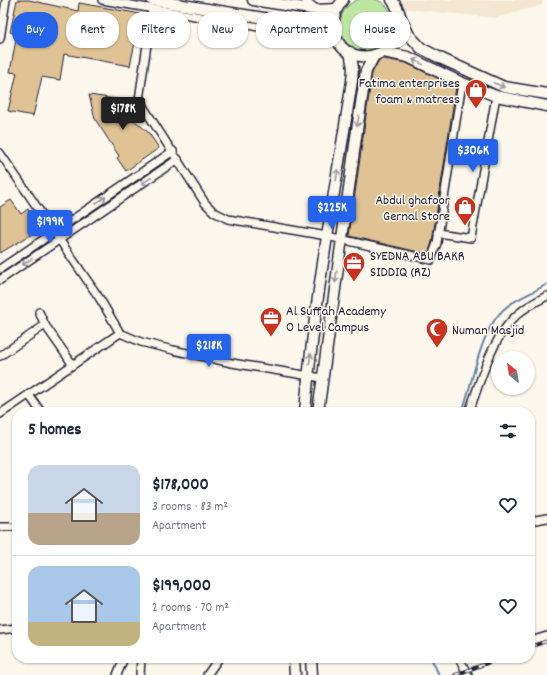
<!DOCTYPE html>
<meta charset="utf-8">
<style>
body{margin:0;font-family:Dekko,sans-serif;background:#f2f2f3;color:#1f2937;height:100vh;display:flex;flex-direction:column;font-size:15px;white-space:nowrap}
*{box-sizing:border-box;margin:0}
p{font-size:13px;color:#747a83}
.icon{flex:none;width:22px;height:22px;fill:none;stroke:currentColor;stroke-width:2;stroke-linecap:round;stroke-linejoin:round}
.map{position:relative;flex:1;overflow:hidden}
.side{position:absolute;left:12px;top:407px;width:523px;height:256px;display:flex;flex-direction:column;background:#fff;border-radius:16px;box-shadow:0 1px 3px #0004}
.side>*{flex:none}
.banner{position:absolute;left:12px;top:12px;width:523px;height:36px;display:flex;gap:8px}
.needle{width:26px;rotate:330deg}
.tools{position:absolute;left:491px;top:351px;display:grid;gap:8px}
.tools a{display:grid;place-items:center;width:44px;height:44px;border-radius:50%;background:#fff;box-shadow:0 1px 3px #0004;font-size:20px}
.price{position:absolute;translate:-50% -34px;padding:0 9px;border-radius:4px;background:#2563eb;color:#fff;font-size:13px;line-height:26px;filter:drop-shadow(0 1px 2px #0008)}
.price::after{content:'';position:absolute;left:50%;top:24px;width:12px;height:9px;margin-left:-6px;background:inherit;clip-path:polygon(0 0,100% 0,50% 100%)}
.price.current{background:#222;color:#fff}
ul{padding:0;list-style:none}
li{display:flex;align-items:center;gap:12px;height:100px;padding:0 16px}
li+li{border-top:1px solid #e0e1e3}
li span{display:grid;place-items:center;flex:none;width:112px;height:80px;border-radius:12px;color:#555}
li>.icon{margin-inline-start:auto}
span .icon{width:48px;height:48px;fill:#fffc;stroke-width:1}
li b{font-size:17px}
h2{display:flex;justify-content:space-between;align-items:center;height:48px;padding:0 16px;font-size:17px}
.pill{padding:0 14px;border-radius:16px;background:#fff;box-shadow:0 1px 3px #0004;font-size:14px;line-height:36px}
.pill.current{background:#2563eb;color:#fff}
.map>svg:first-child{display:block}
.built{fill:#f3e7d2}
.green{fill:#bde6a2;stroke:#70846e}
.lines{fill:none;stroke-linecap:round;stroke-linejoin:round}
.stream{stroke:#6683a7;stroke-width:2}
.building{fill:#e0c394;stroke:#22223b}
.minor-casing{stroke:#22223b;stroke-width:10}
.secondary-casing{stroke:#22223b;stroke-width:13}
.minor{stroke:#fbf7ec;stroke-width:7}
.secondary{stroke:#fbf7ec;stroke-width:10}
.rail-casing{stroke:#22223b;stroke-width:3.5}
.rail{stroke:#fbf7ec;stroke-width:2;stroke-dasharray:6;stroke-linecap:butt}
.oneway{stroke:#99979c}
.labels{text-anchor:middle;stroke-width:3;stroke-linejoin:round;paint-order:stroke}
.poi-label{font-size:14px;fill:#22223b;stroke:#fbf7ec;text-anchor:start}
</style>
<div class="map">
<svg width="547" height="675" viewBox="0 0 547 675">
<rect width="100%" height="100%" fill="#fbf7ec"/>
<filter id="ink" filterUnits="userSpaceOnUse"><feTurbulence type="fractalNoise" baseFrequency=".025" numOctaves="2"/><feDisplacementMap in="SourceGraphic" scale="8" xChannelSelector="R" yChannelSelector="G"/><feConvolveMatrix kernelMatrix="1 2 1 2 8 2 1 2 1" color-interpolation-filters="sRGB"/></filter>
<g filter="url(#ink)">
<polygon class="built" points="392,0 542,0 542,5 497,18 397,8"/>
<circle class="green" cx="367" cy="25" r="27"/>
<g class="lines">
<g class="stream">
<path d="M462,412C474,380 480,325 509,305C519,298 536,291 547,284"/>
<polyline points="431,658 439,675"/>
</g>
</g>
<g class="building">
<polygon points="17,0 29,0 78,11 79,3 141,14 130,66 64,54 60,80 42,77 33,116 8,111 17,73 10,72 17,34 10,32"/>
<polygon points="384,59 406,63 456,87 432,242 428,254 349,236 372,73 379,60"/>
<polygon points="89,95 131,101 127,123 134,120 148,132 159,148 126,171 117,158 119,156 95,119"/>
<polygon points="11,200 21,214 28,209 41,229 0,253 0,207"/>
</g>
<g class="lines">
<g class="minor-casing">
<g id="minor">
<polyline points="102,0 294,33 317,33"/>
<polyline points="305,0 316,9"/>
<polyline points="152,10 139,100 205,203 214,212 228,219 327,236 431,260 437,243 462,83"/>
<polyline points="0,39 6,0"/>
<polyline points="0,153 100,299 120,333 141,342 173,350 232,363 322,378"/>
<polyline points="438,233 471,238 496,96"/>
<polyline points="0,269 173,151"/>
<polyline points="0,280 178,159"/>
<polyline points="39,312 45,325 73,365"/>
<polyline points="0,356 45,325"/>
<polyline points="29,395 41,412"/>
<path d="M469,412C481,380 493,331 523,310C531,304 539,300 547,296"/>
<polyline points="0,414 120,333"/>
<polyline points="530,521 547,518"/>
<polyline points="0,527 17,527"/>
<polyline points="0,630 17,628"/>
<polyline points="530,641 547,636"/>
<polyline points="459,658 468,675"/>
<polyline points="117,675 124,658"/>
<polyline points="140,675 141,658"/>
<polyline points="207,675 219,658"/>
</g>
</g>
<g class="secondary-casing">
<g id="secondary">
<polyline points="152,0 270,19 335,34"/>
<polyline points="253,0 317,10 336,9"/>
<path d="M343,0C335,9 332,20 334,31C345,82 429,48 392,0"/>
<polyline points="401,18 409,35 421,48 442,59 504,87 547,94"/>
<polyline points="384,52 408,57 462,83 496,96 547,106"/>
<path d="M305,412C314,301 335,191 352,81L353,68L350,52"/>
<polyline points="318,412 357,130 366,71 374,56"/>
<polyline points="294,658 295,675"/>
<polyline points="311,658 312,675"/>
</g>
</g>
<use href="#minor" class="minor"/>
<use href="#secondary" class="secondary"/>
<g class="rail-casing">
<g id="rail">
<polyline points="530,647 547,641"/>
<polyline points="455,675 501,658"/>
</g>
</g>
<use href="#rail" class="rail"/>
</g>
<defs><path id="oneway-shaft" d="M-6 0H5M1.5-3L5.5 0L1.5 3" fill="none" stroke-width="1.6" stroke-linecap="round" stroke-linejoin="round"/></defs>
<g class="oneway">
<use href="#oneway-shaft" transform="translate(418 62) rotate(-154)"/>
<use href="#oneway-shaft" transform="translate(499 85) rotate(23)"/>
<use href="#oneway-shaft" transform="translate(358 121) rotate(99)"/>
<use href="#oneway-shaft" transform="translate(337 175) rotate(-81)"/>
<use href="#oneway-shaft" transform="translate(146 181) rotate(145)"/>
<use href="#oneway-shaft" transform="translate(101 200) rotate(-34)"/>
<use href="#oneway-shaft" transform="translate(27 262) rotate(147)"/>
<use href="#oneway-shaft" transform="translate(336 277) rotate(98)"/>
<use href="#oneway-shaft" transform="translate(310 359) rotate(-82)"/>
</g>
</g>
<defs>
<g id="shop-pin" transform="scale(1.15)"><path d="M0 17L-7.5 6A9.5 9.5 0 1 1 7.5 6Z" fill="#c8321e" stroke="#fbf7ec"/><path d="M-5-2.5h2.3a2.7 3.5 0 0 1 5.4 0H5L5.5 6h-11ZM-1.5-2.5h3a1.5 2.3 0 0 0-3 0Z" fill="#fff"/></g>
<g id="office-pin" transform="scale(1.15)"><path d="M0 17L-7.5 6A9.5 9.5 0 1 1 7.5 6Z" fill="#c8321e" stroke="#fbf7ec"/><path d="M-6-3h4V-5.5h4V-3h4V5H-6ZM-1-4.5V-3h2v-1.5ZM-6 0V1H6V0Z" fill="#fff"/></g>
<g id="mosque-pin" transform="scale(1.15)"><path d="M0 17L-7.5 6A9.5 9.5 0 1 1 7.5 6Z" fill="#c8321e" stroke="#fbf7ec"/><path d="M3.5-4.9A6 6 0 1 0 3.5 4.9A5 5 0 1 1 3.5-4.9Z" fill="#fff"/></g>
</defs>
<g fill-rule="evenodd">
<use href="#shop-pin" x="476" y="90"/>
<use href="#shop-pin" x="465" y="207"/>
<use href="#office-pin" x="354" y="263"/>
<use href="#office-pin" x="271" y="318"/>
<use href="#mosque-pin" x="437" y="329"/>
</g>
<g class="labels">
<g class="poi-label">
<text x="460" y="87" text-anchor="end">Fatima enterprises<tspan x="460" dy="16">foam &amp; matress</tspan></text>
<text x="450" y="204" text-anchor="end">Abdul ghafoor<tspan x="450" dy="16">Gernal Store</tspan></text>
<text x="370" y="260">SYEDNA ABU BAKR<tspan x="370" dy="16">SIDDIQ (RZ)</tspan></text>
<text x="286" y="315">Al Suffah Academy<tspan x="286" dy="16">O Level Campus</tspan></text>
<text x="452" y="334">Numan Masjid</text>
</g>
</g>
</svg>
<div class="tools">
<a><svg class="needle" viewBox="-14 -14 28 28"><path d="M0-13l5 13h-10z" fill="#e53935"/><path d="M0 13l5-13h-10z" fill="#747a83"/></svg></a>
</div>
<b class="price current" style="left:123px;top:131px">$178K</b>
<b class="price" style="left:473px;top:173px">$306K</b>
<b class="price" style="left:332px;top:230px">$225K</b>
<b class="price" style="left:50px;top:244px">$199K</b>
<b class="price" style="left:209px;top:368px">$218K</b>
<div class="banner">
<a class="pill current">Buy</a>
<a class="pill">Rent</a>
<a class="pill">Filters</a>
<a class="pill">New</a>
<a class="pill">Apartment</a>
<a class="pill">House</a>
</div>
<section class="side">
<h2>5 homes<svg class="icon" aria-label="filters" viewBox="0 0 24 24"><path d="M4 7h16M4 17h16"/><circle cx="9" cy="7" r="2"/><circle cx="15" cy="17" r="2"/></svg></h2>
<ul>
<li><span style="background:linear-gradient(#c9d6e8 60%,#b9a48a 0)"><svg class="icon" aria-label="home" viewBox="0 0 24 24"><path d="M3 11l9-7 9 7M6 9v11h12V9"/></svg></span><div><b>$178,000</b><p>3 rooms · 83 m²</p><p>Apartment</p></div><svg class="icon" aria-label="heart" viewBox="0 0 24 24"><path d="M12 20l-8-8c-3-5 5-10 8-4 3-6 11-1 8 4z"/></svg></li>
<li><span style="background:linear-gradient(#a9c7e8 70%,#c2b280 0)"><svg class="icon" aria-label="home" viewBox="0 0 24 24"><path d="M3 11l9-7 9 7M6 9v11h12V9"/></svg></span><div><b>$199,000</b><p>2 rooms · 70 m²</p><p>Apartment</p></div><svg class="icon" aria-label="heart" viewBox="0 0 24 24"><path d="M12 20l-8-8c-3-5 5-10 8-4 3-6 11-1 8 4z"/></svg></li>
</ul>
</section>
</div>
